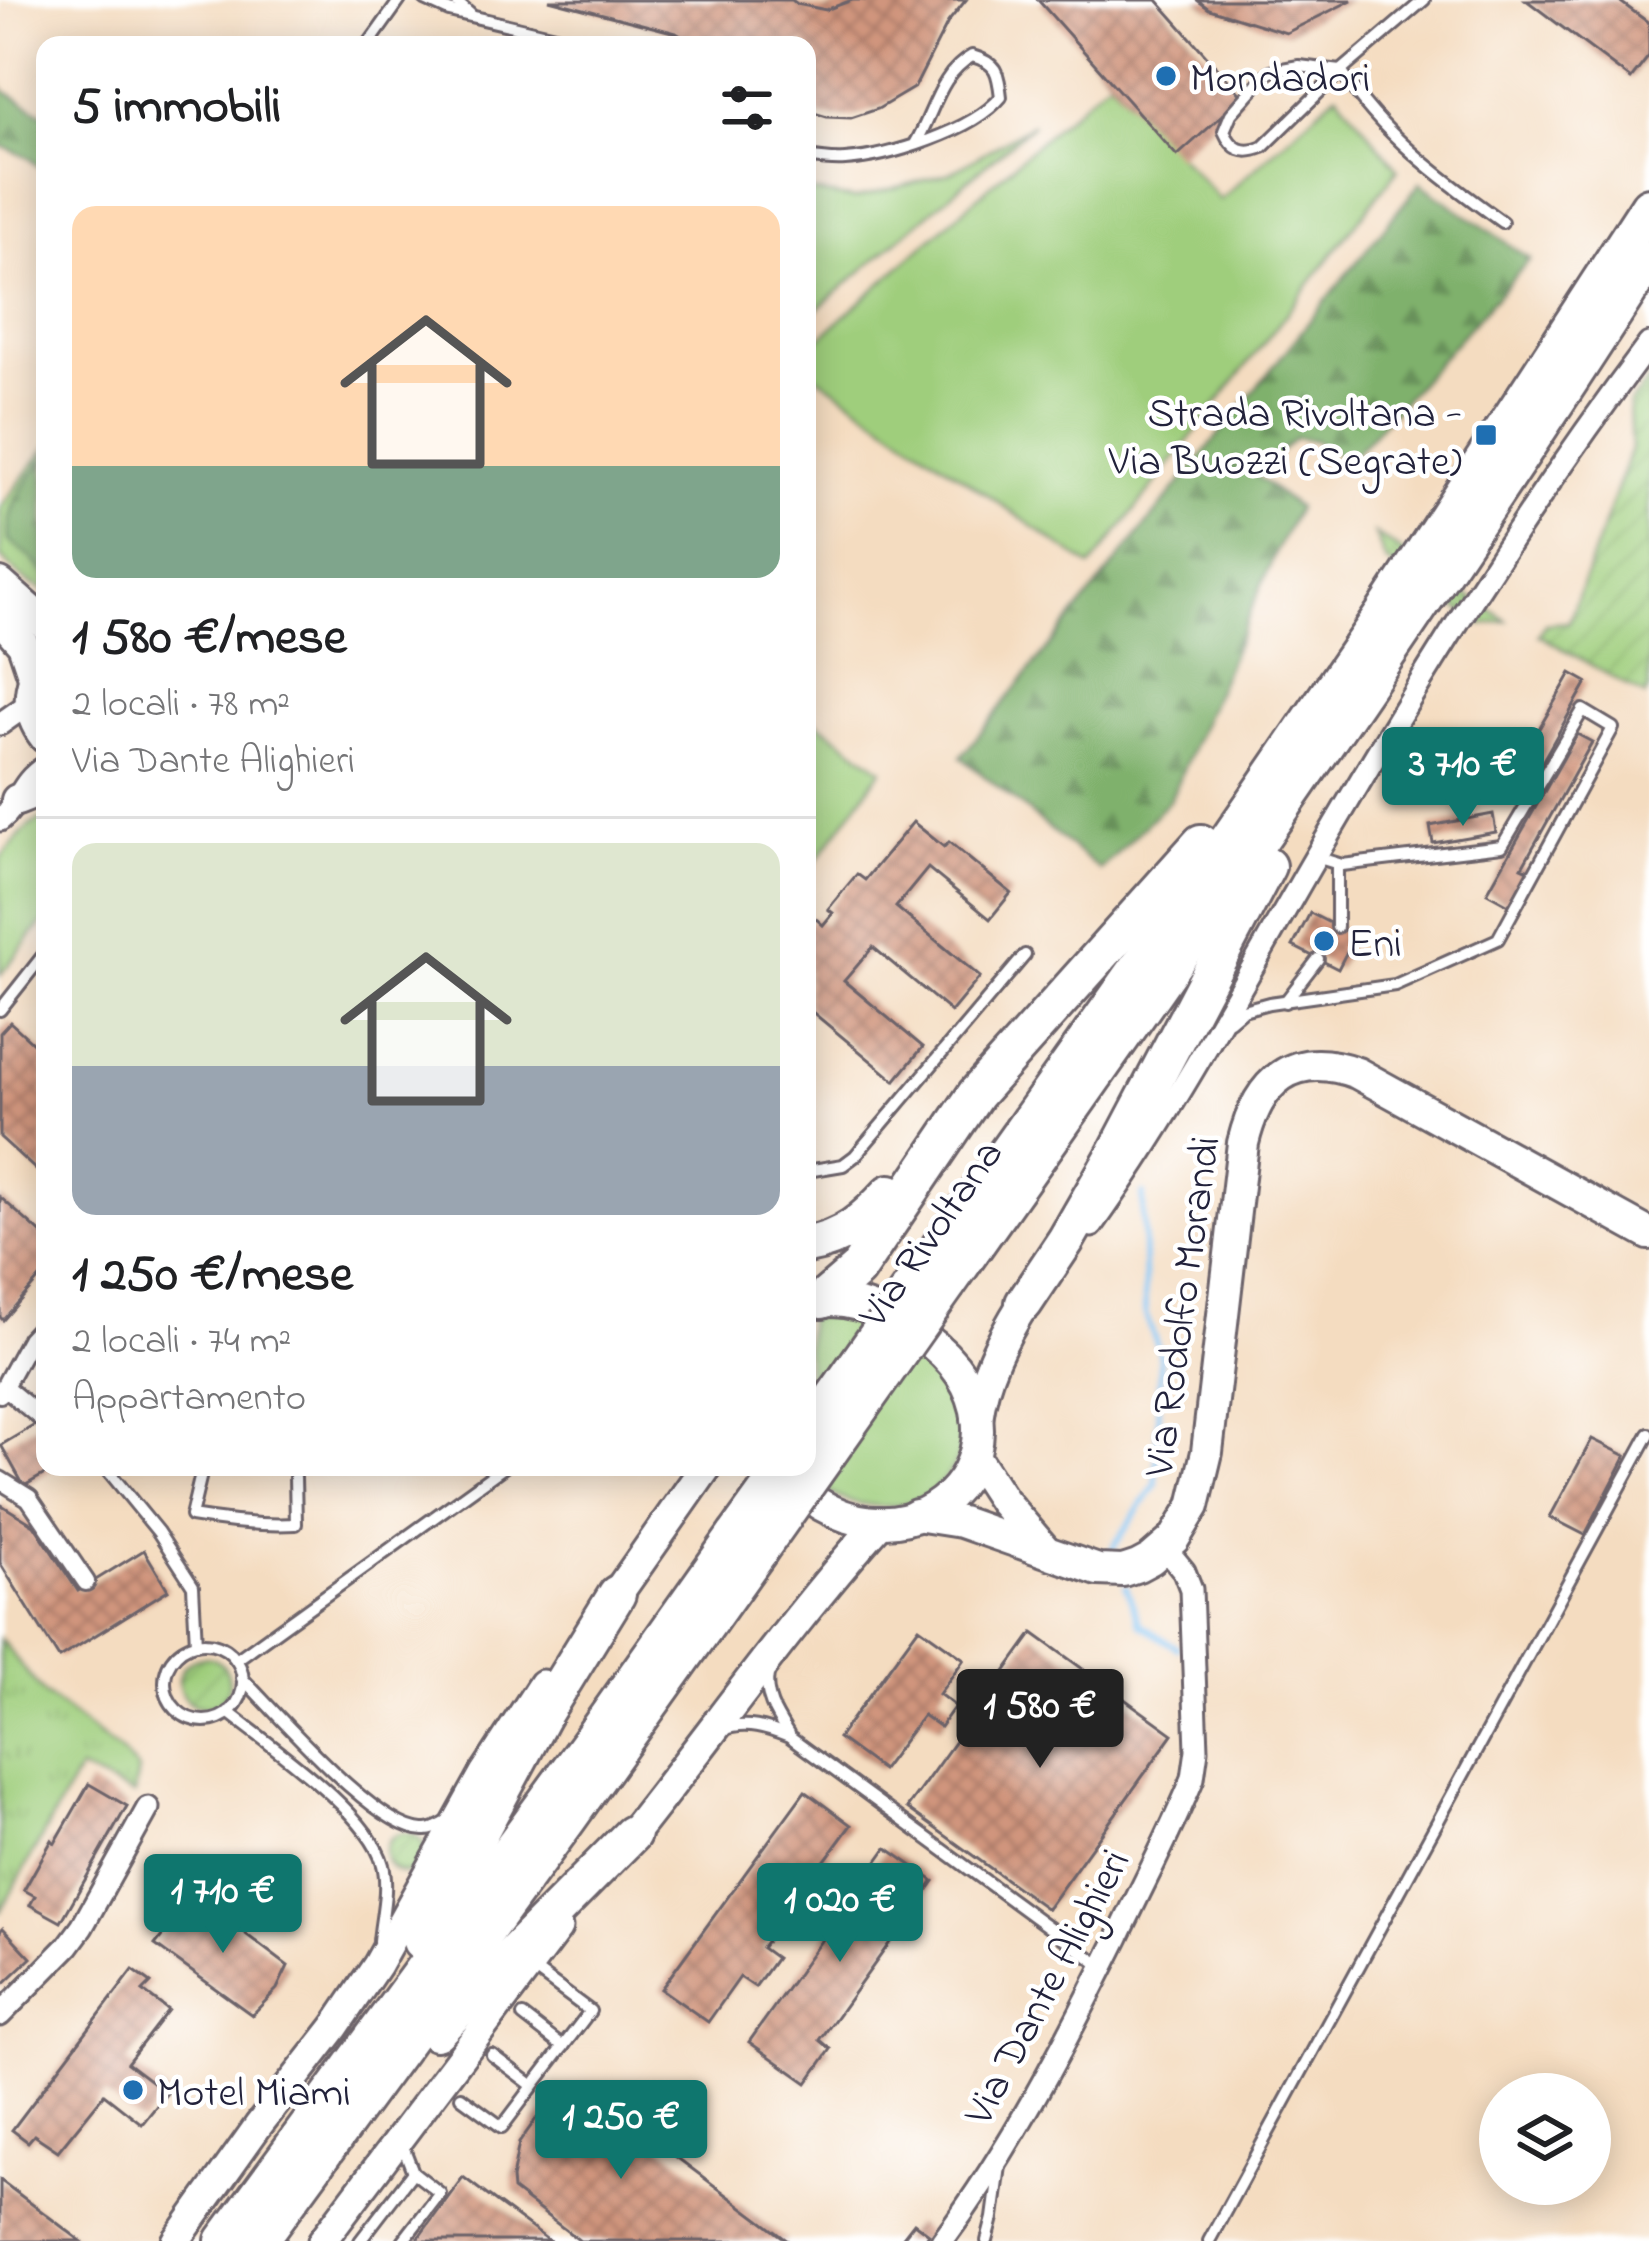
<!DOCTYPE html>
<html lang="it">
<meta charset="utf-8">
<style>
body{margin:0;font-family:"Indie Flower",sans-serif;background:#f2f2f2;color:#202124;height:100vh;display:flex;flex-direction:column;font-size:45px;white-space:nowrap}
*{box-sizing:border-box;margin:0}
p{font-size:39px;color:#757577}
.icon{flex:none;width:66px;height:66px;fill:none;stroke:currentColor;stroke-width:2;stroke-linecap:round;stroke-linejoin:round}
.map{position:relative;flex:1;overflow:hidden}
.sheet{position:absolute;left:36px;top:36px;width:780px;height:1440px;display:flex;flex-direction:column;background:#fff;border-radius:24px;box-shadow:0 6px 30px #0003}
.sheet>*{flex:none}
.controls{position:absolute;left:1479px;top:2073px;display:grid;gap:24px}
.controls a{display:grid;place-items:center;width:132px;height:132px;border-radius:50%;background:#fff;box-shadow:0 6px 30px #0003;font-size:60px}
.price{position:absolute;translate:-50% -102px;padding:0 27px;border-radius:12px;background:#0f766e;color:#fff;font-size:39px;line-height:78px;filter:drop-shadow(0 3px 6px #0008)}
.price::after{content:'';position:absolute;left:50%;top:72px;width:36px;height:27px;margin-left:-18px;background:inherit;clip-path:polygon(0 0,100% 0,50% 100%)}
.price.on{background:#222;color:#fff}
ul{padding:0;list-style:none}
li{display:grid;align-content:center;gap:24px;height:636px;padding:0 36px}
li+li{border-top:3px solid #e0e0e0}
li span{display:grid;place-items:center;height:372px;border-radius:24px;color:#555}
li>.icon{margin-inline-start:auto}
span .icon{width:216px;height:216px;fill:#fffc;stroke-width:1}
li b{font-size:51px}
h2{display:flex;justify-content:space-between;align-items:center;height:144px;padding:0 36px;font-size:51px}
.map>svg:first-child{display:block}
.grass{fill:#9fce7c;stroke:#60785c;stroke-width:3}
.forest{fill:url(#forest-firs);stroke:#506a54;stroke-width:3}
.park{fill:url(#park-tufts);stroke:#60785c;stroke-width:3}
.garden{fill:url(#garden-furrows);stroke:#60785c;stroke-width:3}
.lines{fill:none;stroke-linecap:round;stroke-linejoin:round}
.stream{stroke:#79c0f1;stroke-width:6}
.building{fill:url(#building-cross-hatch)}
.service-casing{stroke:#6c636a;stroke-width:16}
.pedestrian-casing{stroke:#6c636a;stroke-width:22}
.minor-casing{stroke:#6c636a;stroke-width:27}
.tertiary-casing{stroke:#6c636a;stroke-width:33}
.secondary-casing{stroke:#6c636a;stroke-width:36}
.trunk-casing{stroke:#6c636a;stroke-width:42}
.service{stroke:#fff;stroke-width:10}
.pedestrian{stroke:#fff;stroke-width:16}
.minor{stroke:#fff;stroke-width:21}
.tertiary{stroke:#fff;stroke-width:27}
.secondary{stroke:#fff;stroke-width:30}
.trunk{stroke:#fff;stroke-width:36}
.trunk-bridge-casing{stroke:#6c636a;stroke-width:42;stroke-linecap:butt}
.trunk-bridge{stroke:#fff;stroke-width:36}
.poi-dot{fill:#1f6fb2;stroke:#fff;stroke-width:4.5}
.labels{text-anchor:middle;stroke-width:9;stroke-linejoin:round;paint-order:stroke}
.poi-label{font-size:42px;fill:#22223b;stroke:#fff;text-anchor:start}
.street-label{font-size:42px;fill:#22223b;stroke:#fff}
</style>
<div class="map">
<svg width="1649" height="2241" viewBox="0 0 1649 2241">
<defs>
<pattern id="forest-firs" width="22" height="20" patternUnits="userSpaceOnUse" patternTransform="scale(3)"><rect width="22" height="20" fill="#7fb16c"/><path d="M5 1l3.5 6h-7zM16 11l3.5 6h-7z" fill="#68905a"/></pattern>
<pattern id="park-tufts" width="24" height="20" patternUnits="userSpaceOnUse" patternTransform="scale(3)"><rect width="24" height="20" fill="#9fce7c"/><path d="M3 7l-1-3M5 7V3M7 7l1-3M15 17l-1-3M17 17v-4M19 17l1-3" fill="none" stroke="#89b16c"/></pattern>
<pattern id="garden-furrows" width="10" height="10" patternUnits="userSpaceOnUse" patternTransform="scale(3)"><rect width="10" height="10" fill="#9fce7c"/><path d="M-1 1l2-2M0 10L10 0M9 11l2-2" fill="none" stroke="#89b16c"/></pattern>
<pattern id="building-cross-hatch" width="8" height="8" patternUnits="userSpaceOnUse" patternTransform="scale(3)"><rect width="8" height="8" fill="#d0957d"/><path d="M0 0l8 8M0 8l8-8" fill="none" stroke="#a87968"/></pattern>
</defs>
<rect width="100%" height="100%" fill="#fff"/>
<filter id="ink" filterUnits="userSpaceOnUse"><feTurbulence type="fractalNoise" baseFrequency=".00833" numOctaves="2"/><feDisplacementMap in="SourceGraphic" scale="24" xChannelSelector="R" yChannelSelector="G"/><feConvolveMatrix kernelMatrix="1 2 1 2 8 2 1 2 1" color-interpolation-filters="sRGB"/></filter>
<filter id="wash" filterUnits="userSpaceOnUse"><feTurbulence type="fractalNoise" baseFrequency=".004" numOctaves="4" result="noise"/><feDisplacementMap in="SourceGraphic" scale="48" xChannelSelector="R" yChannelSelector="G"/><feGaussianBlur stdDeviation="2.7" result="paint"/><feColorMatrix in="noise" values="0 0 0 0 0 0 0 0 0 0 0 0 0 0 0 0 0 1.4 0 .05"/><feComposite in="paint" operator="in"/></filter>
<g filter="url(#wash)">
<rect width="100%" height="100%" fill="#f4dcc0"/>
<g class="grass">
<polygon points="1109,79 1220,200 1337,93 1398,169 1091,567 807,369 807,350"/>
<polygon points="1034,123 807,318 807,191 854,199 950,173"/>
<polygon points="45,449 45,591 25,580 0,557 0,508"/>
<polygon points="807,715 882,769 807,874"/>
<polygon points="45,818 45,920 0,975 0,858 29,826"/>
<path d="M832,1315C859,1318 877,1329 900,1342C955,1374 993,1446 930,1492C913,1504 888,1509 868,1505C856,1503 843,1501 832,1494C823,1487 815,1476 807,1467V1318Z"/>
</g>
<g class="forest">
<polygon points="0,82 5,91 45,115 45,172 29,158 0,145"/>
<polygon points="1420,183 1530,259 1348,462 1313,440 1295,438 1255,475 1297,508 1277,549 1170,800 1100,870 961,757"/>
<path d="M45,457V574L32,558L9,541C5,507 25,484 45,457Z"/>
</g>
<polygon class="park" points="0,1639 44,1694 119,1751 138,1770 134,1795 79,1770 0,1913"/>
<g class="garden">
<polygon points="1649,379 1649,688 1645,696 1539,635 1545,624 1569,622 1631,449 1629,404"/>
<polygon points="1375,534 1507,621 1483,625 1386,562"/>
<circle cx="204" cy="1682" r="25"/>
<circle cx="405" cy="1853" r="20"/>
</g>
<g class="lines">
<g class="stream">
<polyline points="1112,1549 1156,1484 1160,1353 1145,1313 1143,1194"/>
<polyline points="1126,1587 1140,1624 1177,1648"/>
</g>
</g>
<g id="blocks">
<g class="building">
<polygon points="549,0 792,0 797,4 826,10 852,0 966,0 948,22 915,87 878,109 851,118 827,117 807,111 807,45 695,45 676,33"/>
<polygon points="1038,0 1157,0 1243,97 1177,156"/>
<polygon points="1197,0 1352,0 1286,33 1209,9"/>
<polygon points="1526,0 1618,0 1649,23 1649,56 1631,79"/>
<polygon points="1571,673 1587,682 1538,769 1521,760"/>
<polygon points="1577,734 1592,742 1522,867 1529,870 1509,905 1487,893"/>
<polygon points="1493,814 1496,832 1433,843 1430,826"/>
<polygon points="913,822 944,847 949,842 1011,893 990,919 928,868 896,907 980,977 951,1012 873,947 844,981 923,1047 895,1081 810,1010 807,1015 807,926 814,917 823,925 833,913 828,909 857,874 865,880"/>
<polygon points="1310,913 1355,936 1338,969 1293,946"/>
<polygon points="10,1022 45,1054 45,1178 0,1137 0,1033"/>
<polygon points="0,1197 45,1237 45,1272 3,1320 0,1317"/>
<polygon points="40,1422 45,1430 45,1467 57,1467 24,1486 1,1445"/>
<polygon points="1592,1439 1626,1456 1585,1535 1550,1517"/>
<polygon points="0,1504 34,1525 78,1591 144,1550 168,1590 59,1658 0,1563"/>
<polygon points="919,1627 964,1659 939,1694 955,1706 940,1727 923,1715 882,1770 838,1738"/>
<polygon points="1033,1633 1173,1734 1047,1909 907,1808"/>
<polygon points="89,1784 127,1806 61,1922 30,1905 35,1896 24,1890 52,1840 55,1843"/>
<polygon points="805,1791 851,1825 820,1867 834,1877 814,1903 802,1894 762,1948 776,1958 755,1987 740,1977 708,2022 661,1989"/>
<polygon points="887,1848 934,1881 820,2040 831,2049 807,2083 749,2042"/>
<polygon points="194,1895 288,1966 277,1989 252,2015 155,1945"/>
<polygon points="3,1928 31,1958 0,1987 0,1931"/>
<polygon points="133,1970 151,1983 143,1991 168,2010 127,2063 167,2093 142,2124 104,2094 58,2151 34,2135 28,2142 12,2130"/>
<polygon points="587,2090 788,2241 580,2241 513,2190 512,2178 519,2143 536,2119 559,2100"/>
<polygon points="463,2177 495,2201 549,2241 416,2241"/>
<polygon points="0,2180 81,2241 0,2241"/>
<polygon points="914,2223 929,2234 924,2241 900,2241"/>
</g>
</g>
</g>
<g filter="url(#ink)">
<use href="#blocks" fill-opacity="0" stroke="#6c636a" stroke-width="3"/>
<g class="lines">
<g class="service-casing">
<g id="service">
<polyline points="425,0 449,11 593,45"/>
<polyline points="454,0 470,14"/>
<path d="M1424,0L1341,71C1381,134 1442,179 1502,222"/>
<polyline points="368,45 400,0"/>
<path d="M1299,66L1341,71L1263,147C1244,155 1232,150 1224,131L1231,114L1262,79L1271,71Z"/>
<path d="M807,157C819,159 832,161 845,160C889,157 973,131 1001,97C998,72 997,63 972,56C939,74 934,113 915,144"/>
<polyline points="1337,865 1337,927"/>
<polyline points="1285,1002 1318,959"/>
<polyline points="0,1010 45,953"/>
<polyline points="1230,1021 1243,1010 1269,1003 1395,985 1498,939 1613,728 1583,710 1502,846 1342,865 1316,857"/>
<polyline points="807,1171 843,1165 855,1156 1025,955"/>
<polyline points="105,1467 158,1532 193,1586 196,1644"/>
<path d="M202,1470L191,1516C227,1522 260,1526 296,1524L295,1477"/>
<circle cx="204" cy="1682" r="39"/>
<polyline points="236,1660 504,1467"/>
<path d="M768,1674C764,1697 776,1715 788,1734"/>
<path d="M242,1678C276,1712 380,1834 426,1830C435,1830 445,1823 452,1819"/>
<path d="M228,1712C271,1746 369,1813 383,1865C389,1888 381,1918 379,1941"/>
<path d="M722,1730C745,1721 768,1728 789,1737L1103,1967"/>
<polyline points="523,2016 563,2047"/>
<polyline points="492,2055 533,2086"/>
<polyline points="461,2097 502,2127 590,2011 532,1968"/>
<polyline points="401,2141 413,2172 440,2193 403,2241"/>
<polyline points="360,2241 413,2172"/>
<polyline points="987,2241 993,2218 1000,2166"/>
<polyline points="1209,2241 1649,1434"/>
</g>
</g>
<g class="pedestrian-casing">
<g id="pedestrian">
<polyline points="4,1387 44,1420"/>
<polyline points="0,1394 30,1339 45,1323"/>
<polyline points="0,1480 29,1498 86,1582"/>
</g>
</g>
<g class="minor-casing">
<g id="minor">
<polyline points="0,724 30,703"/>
<path d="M0,820C21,803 19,783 45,767"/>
<path d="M1092,1226C1176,1109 1243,982 1315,858C1418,681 1526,508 1649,344"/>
<polyline points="0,2015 68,1946 82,1927 148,1808"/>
<path d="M942,2241C1012,2147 1066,2042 1118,1937C1143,1884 1171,1832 1193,1778L1197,1750L1191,1589L1184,1571L1165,1548"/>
</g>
</g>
<g class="tertiary-casing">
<g id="tertiary">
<polyline points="176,2241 258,2126 335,2027 377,1965 484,1773 542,1684"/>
<polyline points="322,2241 558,1928"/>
</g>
</g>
<g class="secondary-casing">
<g id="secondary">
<polyline points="0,584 45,624"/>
<polyline points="0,618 23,644 34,677"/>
<path d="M45,660C26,686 26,712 45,737"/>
<polyline points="17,800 45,789"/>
<path d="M977,1419C983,1375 1001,1340 1024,1303"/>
<polyline points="975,1458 1003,1501 1043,1548"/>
<path d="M784,1476C918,1609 1070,1423 908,1327C877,1309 848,1297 812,1302"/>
<path d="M916,1515L961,1522L1098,1570L1123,1571L1138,1566L1151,1559L1174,1539L1194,1506L1207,1452L1243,1143C1258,1081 1292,1049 1357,1073L1649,1234"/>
<polyline points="617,1594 706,1467"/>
<path d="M632,1834C715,1730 791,1621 880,1522"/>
</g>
</g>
<g class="trunk-casing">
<g id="trunk">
<path d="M807,1245C844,1239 866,1219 890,1193"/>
<polyline points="924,1269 1207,871 1382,616 1649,206"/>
<path d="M947,1285C1186,947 1425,608 1649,259"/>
<polyline points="822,1300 857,1270 976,1094 1201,843"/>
<polyline points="1024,1303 1066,1240 1115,1155 1267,866"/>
<polyline points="421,1941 542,1716 617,1594"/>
<polyline points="436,2032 632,1834"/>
<polyline points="224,2241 586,1747 736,1535"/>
<polyline points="259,2241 568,1819 759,1551"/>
</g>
</g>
<use href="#service" class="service"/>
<use href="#pedestrian" class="pedestrian"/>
<use href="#minor" class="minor"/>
<use href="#tertiary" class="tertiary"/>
<use href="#secondary" class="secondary"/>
<use href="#trunk" class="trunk"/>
<g class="trunk-bridge-casing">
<g id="trunk-bridge">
<polyline points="807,1435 924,1269"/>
<polyline points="736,1535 785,1467"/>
<polyline points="759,1551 947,1285"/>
</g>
</g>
<use href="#trunk-bridge" class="trunk-bridge"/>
</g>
</g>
<g class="poi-dot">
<circle cx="1166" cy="76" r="12"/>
<rect x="1474" y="423" width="24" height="24" rx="6"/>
<circle cx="1324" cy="941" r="12"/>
<circle cx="133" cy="2090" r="12"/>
</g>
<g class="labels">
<g class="poi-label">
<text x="1190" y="91">Mondadori</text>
<text x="1462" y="426" text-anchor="end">Strada Rivoltana -<tspan x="1462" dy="48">Via Buozzi (Segrate)</tspan></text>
<text x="1348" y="956">Eni</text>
<text x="157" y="2105">Motel Miami</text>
</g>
<g class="street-label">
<text transform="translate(929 1232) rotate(-55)" y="15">Via Rivoltana</text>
<text transform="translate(1180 1306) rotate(-82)" y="15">Via Rodolfo Morandi</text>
<text transform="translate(1045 1986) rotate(-62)" y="15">Via Dante Alighieri</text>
</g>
</g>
</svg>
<div class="controls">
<a><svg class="icon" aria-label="layers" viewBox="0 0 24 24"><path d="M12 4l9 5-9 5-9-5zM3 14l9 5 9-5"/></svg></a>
</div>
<b class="price" style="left:1463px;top:829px">3 710 €</b>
<b class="price on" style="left:1040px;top:1771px">1 580 €</b>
<b class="price" style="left:223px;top:1956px">1 710 €</b>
<b class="price" style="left:840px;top:1965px">1 020 €</b>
<b class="price" style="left:621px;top:2182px">1 250 €</b>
<section class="sheet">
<h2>5 immobili<svg class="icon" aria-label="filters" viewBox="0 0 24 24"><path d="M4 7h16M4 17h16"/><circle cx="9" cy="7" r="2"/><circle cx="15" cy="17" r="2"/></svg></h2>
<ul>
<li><span style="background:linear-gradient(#ffd9b3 70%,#7fa58c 0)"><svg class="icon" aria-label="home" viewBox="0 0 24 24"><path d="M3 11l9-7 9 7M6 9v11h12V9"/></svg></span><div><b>1 580 €/mese</b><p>2 locali · 78 m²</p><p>Via Dante Alighieri</p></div></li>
<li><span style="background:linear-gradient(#dfe7d0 60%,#9aa5b1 0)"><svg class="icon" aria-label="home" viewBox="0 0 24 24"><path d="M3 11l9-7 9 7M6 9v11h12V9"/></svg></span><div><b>1 250 €/mese</b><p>2 locali · 74 m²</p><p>Appartamento</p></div></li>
</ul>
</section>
</div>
